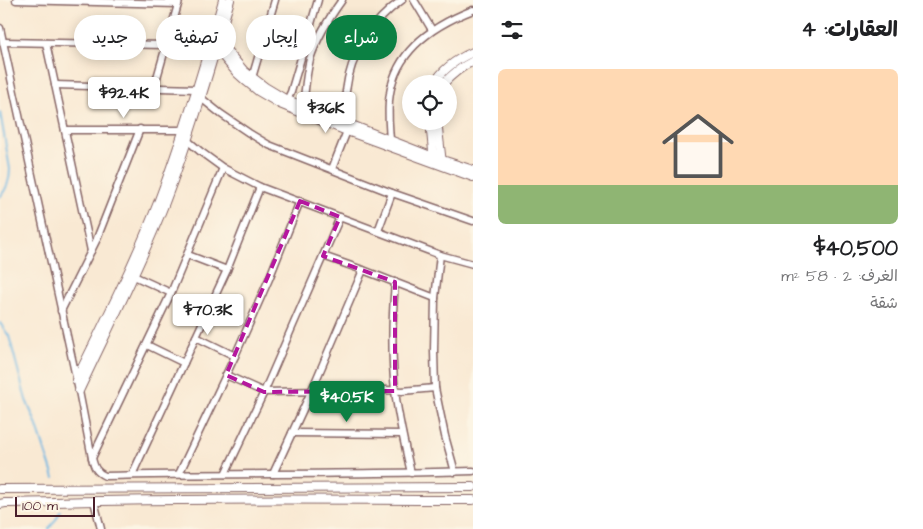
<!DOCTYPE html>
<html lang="ar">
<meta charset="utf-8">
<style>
body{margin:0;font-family:"Architects Daughter","Playpen Sans Arabic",sans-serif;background:#f6f6f6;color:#202124;direction:rtl;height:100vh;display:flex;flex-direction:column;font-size:19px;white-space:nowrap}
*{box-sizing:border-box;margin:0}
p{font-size:16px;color:#757577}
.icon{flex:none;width:28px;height:28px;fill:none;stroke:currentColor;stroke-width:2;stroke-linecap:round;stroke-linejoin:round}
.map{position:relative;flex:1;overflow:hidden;direction:ltr}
.side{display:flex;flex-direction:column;background:#fff;width:450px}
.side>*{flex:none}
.hud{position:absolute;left:15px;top:15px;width:382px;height:45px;direction:rtl;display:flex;gap:10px}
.buttons{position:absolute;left:402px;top:75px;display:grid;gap:10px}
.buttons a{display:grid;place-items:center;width:55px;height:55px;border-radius:50%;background:#fff;box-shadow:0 2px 12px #0003;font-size:25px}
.scale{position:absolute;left:15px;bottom:12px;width:80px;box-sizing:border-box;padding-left:5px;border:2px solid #4a1f2b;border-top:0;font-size:14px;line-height:18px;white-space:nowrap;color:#4a1f2b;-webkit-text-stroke:4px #fcf5e5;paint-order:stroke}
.price{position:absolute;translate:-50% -42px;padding:0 11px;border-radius:5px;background:#fff;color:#222;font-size:16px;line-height:32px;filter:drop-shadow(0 1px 2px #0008)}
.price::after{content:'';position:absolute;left:50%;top:30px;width:15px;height:11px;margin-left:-8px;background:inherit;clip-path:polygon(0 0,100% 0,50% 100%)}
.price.current{background:#0b8043;color:#fff}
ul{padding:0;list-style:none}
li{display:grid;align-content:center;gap:10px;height:265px;padding:0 25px}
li+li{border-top:1px solid #e0e0e0}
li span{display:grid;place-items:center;height:155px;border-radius:8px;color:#555}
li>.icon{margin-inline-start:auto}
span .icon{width:90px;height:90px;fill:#fffc;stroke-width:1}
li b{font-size:21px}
h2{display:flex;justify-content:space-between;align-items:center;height:60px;padding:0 25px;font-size:21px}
.chip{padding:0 18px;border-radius:22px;background:#fff;box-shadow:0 2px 12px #0003;font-size:18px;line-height:45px}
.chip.current{background:#0b8043;color:#fff}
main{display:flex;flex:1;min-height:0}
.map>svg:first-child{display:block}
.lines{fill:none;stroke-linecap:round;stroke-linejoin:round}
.stream{stroke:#6ab6e3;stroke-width:2}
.minor-casing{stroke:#876666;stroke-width:9}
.tertiary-casing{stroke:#876666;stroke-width:10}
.minor{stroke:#fff;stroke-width:6}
.tertiary{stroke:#fff;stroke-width:8}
.marked{fill:none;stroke:#b5179e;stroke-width:4;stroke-dasharray:10 6;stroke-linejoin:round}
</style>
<main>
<section class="side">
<h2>العقارات: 4<svg class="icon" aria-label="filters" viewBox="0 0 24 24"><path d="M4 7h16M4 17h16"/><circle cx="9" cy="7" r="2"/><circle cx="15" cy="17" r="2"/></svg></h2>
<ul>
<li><span style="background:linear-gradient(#ffd9b3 75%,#8fb573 0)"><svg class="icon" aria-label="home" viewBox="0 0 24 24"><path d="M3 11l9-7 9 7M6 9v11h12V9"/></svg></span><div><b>$40,500</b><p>الغرف: 2 · 58 m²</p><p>شقة</p></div></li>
</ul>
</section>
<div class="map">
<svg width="473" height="529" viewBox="0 0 473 529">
<rect width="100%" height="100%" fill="#fcf5e5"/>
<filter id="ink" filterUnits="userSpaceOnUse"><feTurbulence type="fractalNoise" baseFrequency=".02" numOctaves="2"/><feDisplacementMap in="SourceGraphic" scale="10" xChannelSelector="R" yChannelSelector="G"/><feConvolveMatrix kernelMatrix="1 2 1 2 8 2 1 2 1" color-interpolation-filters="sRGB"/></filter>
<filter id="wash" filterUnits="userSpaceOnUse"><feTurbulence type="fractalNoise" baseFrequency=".0096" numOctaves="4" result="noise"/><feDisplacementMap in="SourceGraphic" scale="20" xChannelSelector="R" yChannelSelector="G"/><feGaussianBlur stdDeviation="1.12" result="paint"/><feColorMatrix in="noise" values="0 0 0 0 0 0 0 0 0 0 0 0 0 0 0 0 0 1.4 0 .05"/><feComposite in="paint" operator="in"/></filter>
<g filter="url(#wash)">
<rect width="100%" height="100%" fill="#f9e9d3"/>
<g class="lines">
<g class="stream">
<path d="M0,112L10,169C10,180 7,189 0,197"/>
<polyline points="0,323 9,336 26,400 36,423 54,478"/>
<polyline points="49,529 56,519 60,511"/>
</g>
</g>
</g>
<g filter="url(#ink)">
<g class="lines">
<g class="minor-casing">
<g id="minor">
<polyline points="16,0 178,4"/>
<polyline points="414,0 432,30"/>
<path d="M0,28L79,391L92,458C94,467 96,472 105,476C228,473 350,475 473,471"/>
<polyline points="3,42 166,45"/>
<polyline points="46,43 91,251"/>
<polyline points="252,78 275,0"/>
<polyline points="55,85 196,89"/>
<polyline points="154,88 179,1"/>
<polyline points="201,98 221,114 249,133 269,145 392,193 473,221"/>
<polyline points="287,100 291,92 318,0"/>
<path d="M303,106C305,91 306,75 310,59C317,38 329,18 342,0"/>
<path d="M346,123C346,112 345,102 346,91C350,55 372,21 402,0"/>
<polyline points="65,130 184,130"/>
<polyline points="187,140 201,152 223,168 260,187 440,255 473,264"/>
<path d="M390,140C389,124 387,109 390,93C397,49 434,25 473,10"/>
<polyline points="332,169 347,131"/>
<polyline points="378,231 392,193"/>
<polyline points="188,255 227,270"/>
<polyline points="440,255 435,298 434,351 435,388 445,436 455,472"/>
<polyline points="323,256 363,270 435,298"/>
<polyline points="134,276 171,293"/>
<path d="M395,282C392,318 391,354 395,390C398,418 405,446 411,473"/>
<polyline points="61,311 96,241 140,129"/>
<polyline points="196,337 235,356"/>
<polyline points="147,345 184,363"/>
<polyline points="226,375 264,392 387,390 402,391 435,388"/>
<polyline points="292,433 402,434"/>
<polyline points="92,458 171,293 223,168"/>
<polyline points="179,474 235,356 269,279 300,201"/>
<polyline points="225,474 264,392 340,217"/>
<polyline points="273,474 311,392 363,270"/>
<polyline points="132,475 227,270 260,187"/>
<polyline points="94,501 101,529"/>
</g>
</g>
<g class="tertiary-casing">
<g id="tertiary">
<polyline points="217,39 244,71 265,87 285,99 433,157 473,170"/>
<polyline points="214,46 237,73 247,82 258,91 280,104 347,131 473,177"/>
<path d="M434,84C443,68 457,59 473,52"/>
<path d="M443,84C452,74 461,67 473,61"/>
<polyline points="430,121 434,161"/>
<polyline points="437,121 442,163"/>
<path d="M76,380C105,321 135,262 159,200C184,134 204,67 223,0"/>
<path d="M79,391C108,329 139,269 164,205C190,138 210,69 230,0"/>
<polyline points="0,489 473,487"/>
<path d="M0,504L5,503C64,502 122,500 180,500C278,499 375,500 473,500"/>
</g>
</g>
<use href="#minor" class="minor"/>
<use href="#tertiary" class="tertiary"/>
</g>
</g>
<path class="marked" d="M300,201L340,217L323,256L395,282V391L264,392L226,375Z"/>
</svg>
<div class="buttons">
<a><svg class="icon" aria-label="locate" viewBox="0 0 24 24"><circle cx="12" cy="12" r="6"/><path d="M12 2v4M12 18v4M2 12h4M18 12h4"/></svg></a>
</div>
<div class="scale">100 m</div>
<b class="price" style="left:124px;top:119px">$92.4K</b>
<b class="price" style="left:326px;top:134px">$36K</b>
<b class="price" style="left:208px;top:336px">$70.3K</b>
<b class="price current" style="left:347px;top:423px">$40.5K</b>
<div class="hud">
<a class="chip current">شراء</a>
<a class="chip">إيجار</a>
<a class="chip">تصفية</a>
<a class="chip">جديد</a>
</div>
</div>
</main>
